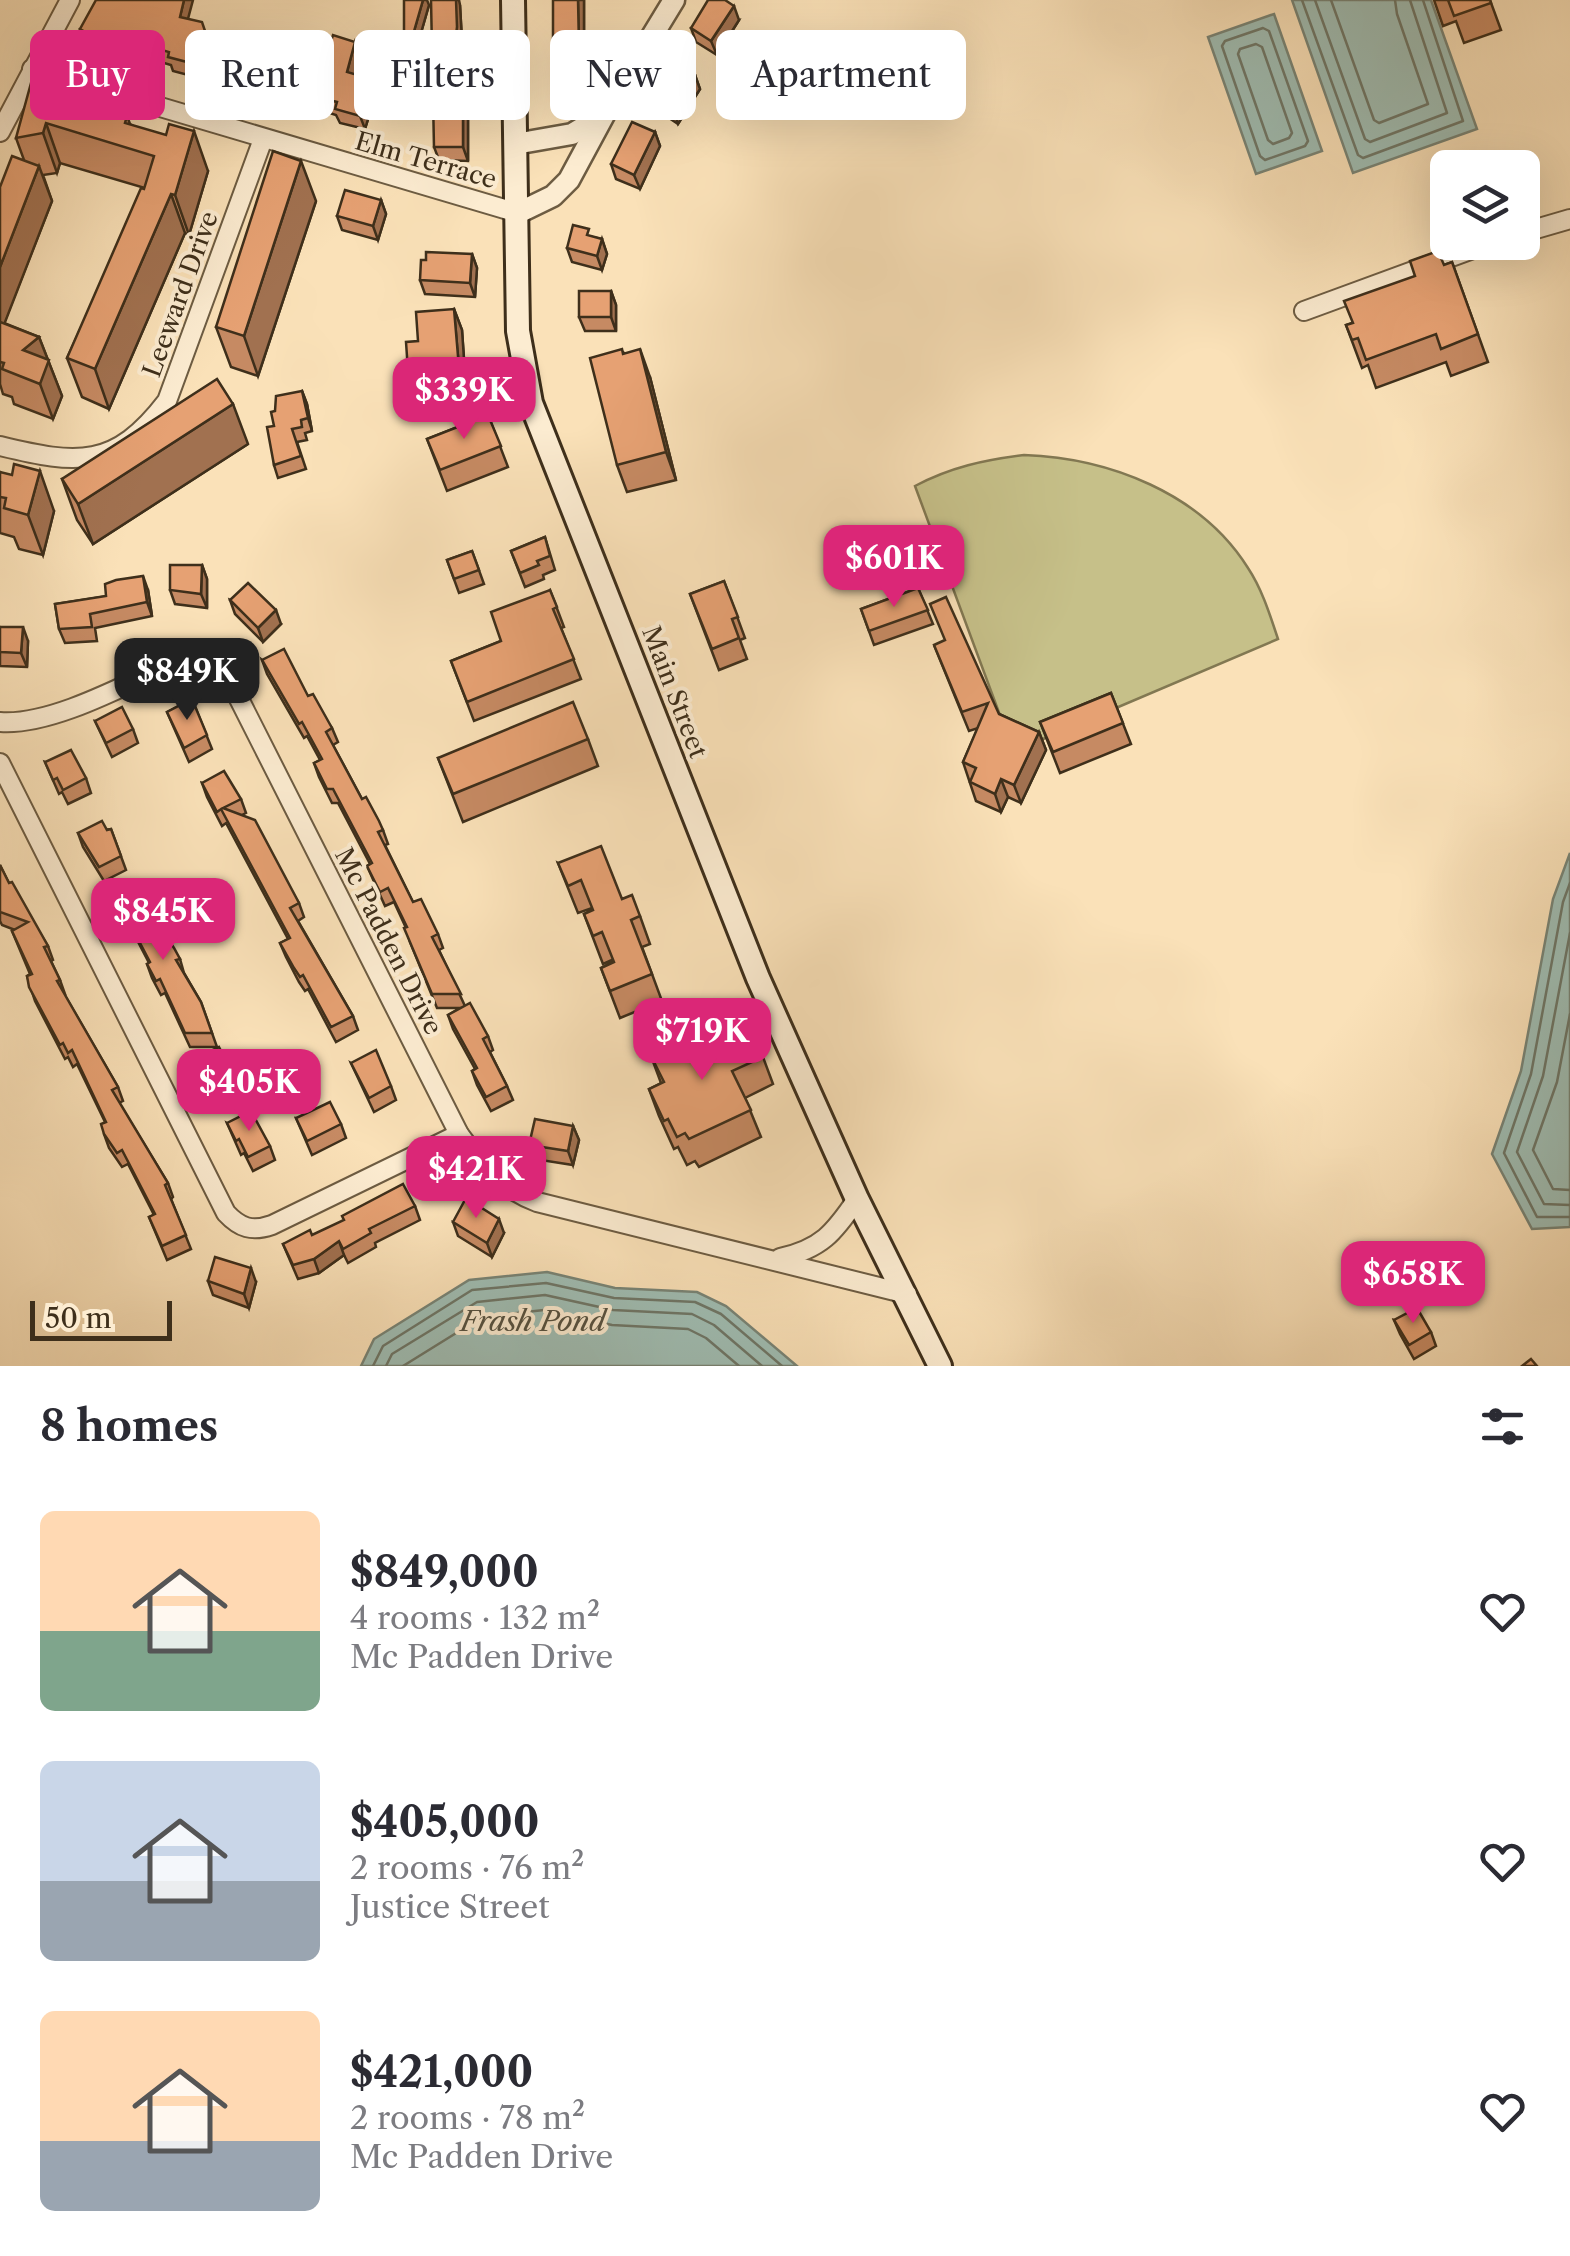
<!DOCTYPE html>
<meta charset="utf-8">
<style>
body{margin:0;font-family:"Libre Caslon Text",serif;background:#f2f2f3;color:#2b2b33;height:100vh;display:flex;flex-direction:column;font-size:38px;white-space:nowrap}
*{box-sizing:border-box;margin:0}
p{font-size:32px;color:#7c7c81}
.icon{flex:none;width:55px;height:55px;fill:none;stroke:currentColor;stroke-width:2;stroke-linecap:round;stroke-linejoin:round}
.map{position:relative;height:1366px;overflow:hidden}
.panel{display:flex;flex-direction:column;background:#fff;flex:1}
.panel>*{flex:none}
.hud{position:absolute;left:30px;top:30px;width:1000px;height:90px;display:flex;gap:20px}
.tools{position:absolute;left:1430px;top:150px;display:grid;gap:20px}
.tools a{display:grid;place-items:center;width:110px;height:110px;border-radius:15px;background:#fff;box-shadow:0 10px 40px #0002;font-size:50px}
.scale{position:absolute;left:30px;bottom:25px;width:142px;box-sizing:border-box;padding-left:10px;border:5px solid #3e2f1b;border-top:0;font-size:28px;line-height:35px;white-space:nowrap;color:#3e2f1b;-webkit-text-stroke:8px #fcecd1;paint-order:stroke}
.price{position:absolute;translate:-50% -85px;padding:0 22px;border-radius:20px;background:#db2777;color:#fff;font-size:32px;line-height:65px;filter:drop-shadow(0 2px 5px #0008)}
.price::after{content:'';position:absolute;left:50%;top:60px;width:30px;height:22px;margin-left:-15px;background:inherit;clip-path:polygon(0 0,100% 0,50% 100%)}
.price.active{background:#222;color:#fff}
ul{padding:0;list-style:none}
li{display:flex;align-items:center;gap:30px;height:250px;padding:0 40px}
li span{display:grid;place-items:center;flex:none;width:280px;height:200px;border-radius:15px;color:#555}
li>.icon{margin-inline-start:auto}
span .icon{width:120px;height:120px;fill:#fffc;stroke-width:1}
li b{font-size:42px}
h2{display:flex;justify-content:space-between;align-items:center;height:120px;padding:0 40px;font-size:42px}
.tag{padding:0 35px;border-radius:15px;background:#fff;box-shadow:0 10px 40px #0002;font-size:35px;line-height:90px}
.tag.active{background:#db2777;color:#fff}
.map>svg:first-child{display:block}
.green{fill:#c6c089;stroke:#827852;stroke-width:2.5}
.water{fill:#9fbdb3;stroke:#788476;stroke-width:2.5}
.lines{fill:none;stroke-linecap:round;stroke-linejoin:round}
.shore{stroke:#6e7667;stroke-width:2.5}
.minor-casing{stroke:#6d5c42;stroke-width:22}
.tertiary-casing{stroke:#6d5c42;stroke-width:25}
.secondary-casing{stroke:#3e2f1b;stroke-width:28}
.minor{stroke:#fcecd1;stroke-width:18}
.tertiary{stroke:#fcecd1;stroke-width:20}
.secondary{stroke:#fcecd1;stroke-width:22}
.wall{fill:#c68a63;stroke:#3e2f1b;stroke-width:2.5}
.shaded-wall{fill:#a17150;stroke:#3e2f1b;stroke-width:2.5}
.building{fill:#e6a173;stroke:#3e2f1b;stroke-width:2.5}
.labels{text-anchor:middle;stroke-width:8;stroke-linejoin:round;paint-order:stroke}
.street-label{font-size:25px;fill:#3e2f1b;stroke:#fcecd1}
.water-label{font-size:28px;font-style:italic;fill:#565241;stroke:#fcecd1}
</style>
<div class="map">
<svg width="1570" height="1366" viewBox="0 0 1570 1366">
<rect width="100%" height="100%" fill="#fae1b8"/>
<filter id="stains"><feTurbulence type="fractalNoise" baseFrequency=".002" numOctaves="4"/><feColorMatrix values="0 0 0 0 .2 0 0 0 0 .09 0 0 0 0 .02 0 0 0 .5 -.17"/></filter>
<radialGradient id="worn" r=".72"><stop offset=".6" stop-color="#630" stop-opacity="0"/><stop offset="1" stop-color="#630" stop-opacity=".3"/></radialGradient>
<path class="green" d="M1024,455C1109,458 1201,493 1248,568C1262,589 1270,615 1278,639L1036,742L1004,726L915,486C951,467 984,460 1024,455Z"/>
<g class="water">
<polygon points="1292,0 1431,0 1477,129 1353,173"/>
<polygon points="1274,14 1322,151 1256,174 1208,37"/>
<polygon points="1570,853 1570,1227 1532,1229 1492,1154 1521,1071 1553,899"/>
<polygon points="547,1272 615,1288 697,1292 726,1306 797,1366 361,1366 374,1339 469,1280"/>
</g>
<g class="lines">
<g class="shore">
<polyline points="1302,0 1358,155 1363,158 1463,121 1423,0"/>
<polyline points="1315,0 1365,139 1370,142 1447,113 1410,0"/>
<polyline points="1331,0 1374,120 1379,123 1428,104 1397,14 1395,0"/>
<polygon points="1263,28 1269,31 1308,141 1305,146 1265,160 1260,156 1222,46 1225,41"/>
<polygon points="1256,44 1262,47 1292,133 1289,138 1273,144 1268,140 1238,54 1240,49"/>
<polyline points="1570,883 1563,902 1531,1074 1504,1153 1537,1217 1570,1217"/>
<polyline points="1570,933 1543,1076 1517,1152 1544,1204 1570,1205"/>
<polyline points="1570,1014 1557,1082 1533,1150 1553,1189 1570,1190"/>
<polyline points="373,1366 383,1346 472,1290 546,1283 614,1298 695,1302 721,1314 782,1366"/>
<polyline points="386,1366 392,1354 477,1302 545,1295 613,1310 692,1314 714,1325 762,1366"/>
<polyline points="403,1366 482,1317 544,1310 612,1325 688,1329 706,1338 739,1366"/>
</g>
<g class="minor-casing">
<g id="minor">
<polyline points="32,69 518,213"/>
<polyline points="0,132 70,0"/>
<polyline points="1522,233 1570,219"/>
<polyline points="1304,311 1492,242"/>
<path d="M0,446C78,465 115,469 167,401L263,139"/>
<path d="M0,722C53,726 130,682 180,660C205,655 218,664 232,685L459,1134C482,1165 500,1188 537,1202L907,1294"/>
<path d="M0,763L226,1213C240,1228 252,1232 272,1225L459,1134"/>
<path d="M780,1258C821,1249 834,1233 857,1199"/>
</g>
</g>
<g class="tertiary-casing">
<g id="tertiary">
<polyline points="515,144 572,134 602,116"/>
<polyline points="518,213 553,196 569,180 604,115 674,0"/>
</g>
</g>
<g class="secondary-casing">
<polyline id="secondary" points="513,0 518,331 531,403 758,978 857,1199 940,1366"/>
</g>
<use href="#minor" class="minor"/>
<use href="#tertiary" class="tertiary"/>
<use href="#secondary" class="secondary"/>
</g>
<g class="wall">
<polygon points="584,0 584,60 558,60 553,46"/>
<polygon points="1434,0 1490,0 1501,30 1464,43 1456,21 1443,26"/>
<polygon points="429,5 406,85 390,80 385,68"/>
<polygon points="460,5 462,41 458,76 468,89 468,161 439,160 434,147"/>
<polygon points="188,19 205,31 324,65 360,55 355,75 371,79 376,93 365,129 340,123 336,115 314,108 312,114 253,96 250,88 227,81 226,85 173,71 171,65 137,55 136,58 107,50 105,54 84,42 80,29"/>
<polygon points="739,20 717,55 696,42 691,28"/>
<polygon points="695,75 700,89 678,124 657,110 651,96"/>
<polygon points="55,90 60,103 92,112 127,116 130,124 208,171 189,235 185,233 109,409 82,397 67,358 145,188 60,163 57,173 43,175 52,201 4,323 39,337 62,396 53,419 14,404 12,397 3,394 0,384 0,187 24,160 16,138"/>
<polygon points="655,132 660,146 640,189 616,179 611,164"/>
<polygon points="381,200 386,214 378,240 342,230 337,216"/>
<polygon points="316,201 258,376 231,367 216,327"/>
<polygon points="592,237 602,239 607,254 602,270 572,262 567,248"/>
<polygon points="472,254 477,268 475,297 425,294 420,280"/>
<polygon points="1452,262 1488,362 1451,376 1446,362 1376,388 1368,365 1362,368 1346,325 1352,323 1444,265"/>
<polygon points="611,291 616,305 616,331 585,331 579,317"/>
<polygon points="454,309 462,330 466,388 415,392 408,371 418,341"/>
<polygon points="624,353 650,377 676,480 627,492 617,465"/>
<polygon points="302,391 307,404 312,431 305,433 307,440 297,442 306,469 278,478 274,465 275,411"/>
<polygon points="488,415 508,467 447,491 427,439"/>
<polygon points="248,444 93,544 77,520 62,479"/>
<polygon points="0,472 54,511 43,555 19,549 14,537 0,533"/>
<polygon points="545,537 555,570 543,575 544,579 525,587 511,551"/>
<polygon points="472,551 484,584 459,593 447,560"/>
<polygon points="202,565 207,579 207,608 175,604 170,590"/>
<polygon points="724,581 745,638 740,640 747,659 719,670 690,594"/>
<polygon points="918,588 933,624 874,645 861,609"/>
<polygon points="148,590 152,616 95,628 97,641 65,643 59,629 55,604"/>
<polygon points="550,590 564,627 561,628 581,679 474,721 451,661 501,641"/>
<polygon points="230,600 281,624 263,642 235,614"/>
<polygon points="0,627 28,641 27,667 0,666"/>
<polygon points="934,645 999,714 1039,732 1046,750 1021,803 1008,797 1001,812 976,801 963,762 978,728 969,731"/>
<polygon points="262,660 308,696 332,728 338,742 333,745 362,799 383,830 388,844 385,845 413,902 438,934 443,948 439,950 465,1006 488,1036 493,1050 490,1052 507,1086 513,1100 491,1111 477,1085 472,1071 475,1069 453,1029 448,1015 460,1008 437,1008 410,942 406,928 394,902 385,906 367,866 370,864 338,803 332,803 319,777 314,763 320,760 307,736 304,738 267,674"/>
<polygon points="1111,693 1131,744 1060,773 1040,722"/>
<polygon points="192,699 212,749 189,762 167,712"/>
<polygon points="95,721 133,729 138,743 112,757"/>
<polygon points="588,739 598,766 463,822 438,758"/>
<polygon points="45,762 86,778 91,793 68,804 62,792 59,794"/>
<polygon points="202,783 241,799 246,813 242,815 299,903 304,917 298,921 353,1016 358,1030 336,1042 308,989 305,991 299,982 286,957 280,943 288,939 226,823 222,826 207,797"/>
<polygon points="111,829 126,870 104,881 83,847 78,833"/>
<polygon points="558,863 622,899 640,916 650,944 642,947 662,1001 620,1018 601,968 613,962 612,960 603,964 584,914 592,910 592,908 578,913"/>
<polygon points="0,865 9,883 48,946 53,960 51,961 60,980 65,994 64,994 118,1087 123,1101 119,1103 168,1183 173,1197 171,1199 191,1249 167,1260 149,1217 154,1215 128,1164 122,1167 109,1148 104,1134 105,1122 77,1064 73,1067 68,1057 65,1059 35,1001 27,976 30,974 12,931 15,930 2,925 0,921"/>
<polygon points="110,898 159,936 180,959 184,973 201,1002 217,1047 190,1047 165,993 161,995 152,978 147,964 149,963 135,936 129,939 115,912"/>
<polygon points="722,1050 763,1057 773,1084 745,1098 761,1137 699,1167 695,1161 687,1165 678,1147 674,1149 659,1116 649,1089 661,1083 651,1056"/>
<polygon points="196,1058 234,1076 239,1090 213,1102"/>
<polygon points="351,1063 391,1086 396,1100 374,1112"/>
<polygon points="296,1118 341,1124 346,1138 312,1155"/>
<polygon points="227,1123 270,1146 275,1160 253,1171 244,1153 241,1155"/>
<polygon points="573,1126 579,1140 573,1165 534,1159 529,1145"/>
<polygon points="415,1206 420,1220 375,1243 376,1247 348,1263 344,1255 319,1273 298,1279 283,1244"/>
<polygon points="453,1222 504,1233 492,1257 458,1236"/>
<polygon points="208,1281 256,1282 249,1308 213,1295"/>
<polygon points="1394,1320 1431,1332 1436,1346 1414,1359 1400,1334"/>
</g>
<g class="shaded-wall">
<polygon points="184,0 193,0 185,30 180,17"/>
<polygon points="423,0 427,0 429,5 406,85 402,73"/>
<polygon points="456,0 459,0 460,5 462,41 456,89 451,76"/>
<polygon points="578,0 584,0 584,60 579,46"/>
<polygon points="734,6 739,20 717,55 711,41"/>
<polygon points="102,36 107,50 105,54 100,40"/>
<polygon points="355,42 360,55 352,86 347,72"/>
<polygon points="222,68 227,81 226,85 221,71"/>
<polygon points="695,75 700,89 678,124 673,110"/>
<polygon points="463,76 468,89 468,161 463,147"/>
<polygon points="371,79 376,93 365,129 360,116"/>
<polygon points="309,95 314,108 312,114 307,100"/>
<polygon points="46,123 60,163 57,173 43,133"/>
<polygon points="194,131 208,171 189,235 175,195"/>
<polygon points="655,132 660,146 640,189 634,175"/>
<polygon points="301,161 316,201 258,376 244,336"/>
<polygon points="39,166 52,201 0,335 0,267"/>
<polygon points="171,194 185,233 109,409 95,369"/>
<polygon points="381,200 386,214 378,240 373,226"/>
<polygon points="602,239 607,254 602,270 597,256"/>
<polygon points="472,254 477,268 475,297 470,283"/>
<polygon points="611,291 616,305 616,331 611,317"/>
<polygon points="454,309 462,330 466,388 459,368"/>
<polygon points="39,337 62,396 53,419 40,384 23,350"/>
<polygon points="640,349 650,377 676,480 666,452"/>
<polygon points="302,391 307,404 312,431 308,418"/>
<polygon points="233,404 248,444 93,544 78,504"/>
<polygon points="40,471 54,511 43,555 28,515"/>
<polygon points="202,565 207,579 207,608 201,594"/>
<polygon points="143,576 148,590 152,616 147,602"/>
<polygon points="276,610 281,624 263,642 258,628"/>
<polygon points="23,627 28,641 27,667 21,653"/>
<polygon points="1039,732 1046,750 1021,803 1014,785"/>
<polygon points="1001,779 1008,797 1001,812 995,794"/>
<polygon points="573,1126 579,1140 573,1165 568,1151"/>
<polygon points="499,1219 504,1233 492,1257 487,1243"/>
<polygon points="339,1241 344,1255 319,1273 314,1259"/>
<polygon points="251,1268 256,1282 249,1308 244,1294"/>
</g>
<g class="building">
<polygon points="96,0 184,0 180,17 202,22 205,31 246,44 247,37 283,47 282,53 324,65 333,35 355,42 347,72 371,79 360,116 335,109 337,102 309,95 307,100 248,83 250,76 222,68 221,71 168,57 169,52 132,41 131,45 102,36 100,40 80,29"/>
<polygon points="404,0 423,0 402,73 385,68 394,38 404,41"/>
<polygon points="431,0 456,0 457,27 451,76 463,76 463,147 434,147"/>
<polygon points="553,0 578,0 579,46 553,46"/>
<polygon points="708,0 725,0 734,6 711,41 691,28"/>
<polygon points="1448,0 1490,0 1491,3 1454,16"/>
<polygon points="674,61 695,75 673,110 651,96"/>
<polygon points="31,83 55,90 53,101 92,112 94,106 127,116 125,123 166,135 169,124 194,131 175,195 171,194 95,369 67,358 141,188 144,189 154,156 46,123 43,133 16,138"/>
<polygon points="632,122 655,132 634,175 611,164"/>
<polygon points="273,151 301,161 244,336 216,327"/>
<polygon points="12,156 39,166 0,267 0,187"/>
<polygon points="345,190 381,200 373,226 337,216"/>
<polygon points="573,225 589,229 587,235 602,239 597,256 567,248"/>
<polygon points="1438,251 1444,265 1452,262 1478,334 1441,349 1436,334 1366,360 1358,338 1352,340 1346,325 1353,323 1344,301 1415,276 1410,261"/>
<polygon points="426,252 472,254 470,283 420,280 421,260 426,260"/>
<rect x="579" y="291" width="32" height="26"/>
<polygon points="454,309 459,368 408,371 406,342 418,341 416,312"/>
<polygon points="0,322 39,337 23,350 49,360 40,384 2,369 4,363 0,362"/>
<polygon points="622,349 623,354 640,349 666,452 617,465 590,358"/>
<polygon points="217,379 233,404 78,504 62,479"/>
<polygon points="302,391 308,418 301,420 302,427 292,429 301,456 274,465 267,427 274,426 271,412 275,411 276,396"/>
<polygon points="488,415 501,446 440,470 427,439"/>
<polygon points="14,464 40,471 28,515 4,508 6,498 0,497 0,472 12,475"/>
<polygon points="545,537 550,556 537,561 539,565 520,573 511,551"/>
<polygon points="472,551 479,570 454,579 447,560"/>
<polygon points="170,565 202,565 201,594 170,590"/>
<polygon points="143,576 147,602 90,614 92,627 59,629 55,604 106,596 105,584 116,580"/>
<polygon points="724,581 738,617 732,619 739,638 712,649 690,594"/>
<polygon points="248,583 276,610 258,628 230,600"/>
<polygon points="918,588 928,610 869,631 861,609"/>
<polygon points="550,590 557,607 553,609 574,659 467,702 451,661 501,641 491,612"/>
<polygon points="946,597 999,714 1039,732 1014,785 1001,779 995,794 970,782 976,768 963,762 988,703 962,712 934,645 945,640 930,604"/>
<polygon points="0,627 23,627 21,653 0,652"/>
<polygon points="284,649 308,696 313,694 332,728 326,732 362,799 366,797 379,821 383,830 378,832 413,902 421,899 438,934 432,937 461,994 432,994 404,928 407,927 388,888 380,892 367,866 372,863 333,789 327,789 314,763 322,759 302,722 299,724 262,660"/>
<polygon points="1111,693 1123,723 1053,752 1040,722"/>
<polygon points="192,699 207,735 184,748 167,712"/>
<polygon points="573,702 588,739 453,794 438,758"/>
<polygon points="122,707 133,729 106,743 95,721"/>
<polygon points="71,750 86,778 63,790 57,778 53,780 45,762"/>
<polygon points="224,771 241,799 223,808 255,820 299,903 290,908 353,1016 331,1027 303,975 300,977 294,968 280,943 290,938 221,809 217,812 202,783"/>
<polygon points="102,821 107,830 111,829 121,856 99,867 78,833"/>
<polygon points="601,846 622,899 632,895 640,916 631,920 652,974 610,991 601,968 614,962 602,932 593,936 584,914 593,910 581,880 568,886 558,863"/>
<polygon points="0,865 9,883 12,882 48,946 44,947 60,980 57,981 118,1087 112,1090 168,1183 165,1185 186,1235 162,1246 149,1217 155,1214 122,1150 117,1153 104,1134 101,1124 106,1122 72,1050 68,1053 63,1043 60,1045 29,987 27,976 32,974 12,931 28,922 0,912"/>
<polygon points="132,886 159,936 164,933 174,948 180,959 176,960 201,1002 212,1033 185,1033 160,979 156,981 147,964 150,962 129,922 124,925 110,898"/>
<polygon points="470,1003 488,1036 483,1039 507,1086 486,1097 472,1071 477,1068 448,1015"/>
<polygon points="711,1028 722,1050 753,1035 763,1057 732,1071 751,1110 689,1139 685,1133 677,1137 668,1119 664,1121 649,1089 664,1082 651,1056"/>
<polygon points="219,1047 234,1076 208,1088 196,1058"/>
<polygon points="376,1050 391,1086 369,1098 351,1063"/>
<polygon points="330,1102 341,1124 307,1141 296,1118"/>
<polygon points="251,1111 270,1146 248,1157 239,1139 236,1141 227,1123"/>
<polygon points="535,1119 573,1126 568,1151 529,1145"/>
<polygon points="403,1184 415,1206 369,1229 371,1233 343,1249 339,1241 314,1259 293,1265 283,1244 310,1230 312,1235 344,1220 342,1216"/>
<polygon points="466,1198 499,1219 487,1243 453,1222"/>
<polygon points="215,1257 251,1268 244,1294 208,1281"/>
<polygon points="1417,1308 1431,1332 1409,1345 1394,1320"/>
<polygon points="1531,1359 1537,1366 1522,1366"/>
</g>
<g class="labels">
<g class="street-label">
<text transform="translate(426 160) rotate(16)" y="9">Elm Terrace</text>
<text transform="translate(180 294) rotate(-70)" y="9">Leeward Drive</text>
<text transform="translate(675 692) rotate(69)" y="9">Main Street</text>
<text transform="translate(389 941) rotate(63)" y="9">Mc Padden Drive</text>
</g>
<g class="water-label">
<text x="533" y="1331">Frash Pond</text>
</g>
</g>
<rect width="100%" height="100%" filter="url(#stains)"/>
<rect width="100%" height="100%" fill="url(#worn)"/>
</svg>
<div class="tools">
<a><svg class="icon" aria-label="layers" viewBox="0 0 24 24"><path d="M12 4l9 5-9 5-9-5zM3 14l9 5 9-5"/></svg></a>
</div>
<div class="scale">50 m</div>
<b class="price" style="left:464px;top:442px">$339K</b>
<b class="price" style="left:894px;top:610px">$601K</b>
<b class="price active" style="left:187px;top:723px">$849K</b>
<b class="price" style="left:163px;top:963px">$845K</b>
<b class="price" style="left:702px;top:1083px">$719K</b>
<b class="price" style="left:249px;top:1134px">$405K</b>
<b class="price" style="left:476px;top:1221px">$421K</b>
<b class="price" style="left:1413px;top:1326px">$658K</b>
<div class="hud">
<a class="tag active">Buy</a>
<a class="tag">Rent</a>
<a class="tag">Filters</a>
<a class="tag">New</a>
<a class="tag">Apartment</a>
</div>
</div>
<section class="panel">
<h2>8 homes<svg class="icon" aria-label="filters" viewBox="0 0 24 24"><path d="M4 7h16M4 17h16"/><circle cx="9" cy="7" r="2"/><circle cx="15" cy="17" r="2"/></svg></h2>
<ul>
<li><span style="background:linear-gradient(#ffd9b3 60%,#7fa58c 0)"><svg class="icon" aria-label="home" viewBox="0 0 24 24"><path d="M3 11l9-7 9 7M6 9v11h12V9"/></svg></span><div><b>$849,000</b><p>4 rooms · 132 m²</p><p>Mc Padden Drive</p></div><svg class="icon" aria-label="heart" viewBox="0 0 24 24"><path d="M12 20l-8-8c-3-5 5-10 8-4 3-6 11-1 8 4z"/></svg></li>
<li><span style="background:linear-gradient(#c9d6e8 60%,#9aa5b1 0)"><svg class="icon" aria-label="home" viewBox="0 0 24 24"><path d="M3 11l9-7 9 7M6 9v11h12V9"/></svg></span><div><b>$405,000</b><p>2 rooms · 76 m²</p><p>Justice Street</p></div><svg class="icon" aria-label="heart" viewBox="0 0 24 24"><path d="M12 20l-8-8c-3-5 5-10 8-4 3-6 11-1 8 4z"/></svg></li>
<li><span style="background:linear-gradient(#ffd9b3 65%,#9aa5b1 0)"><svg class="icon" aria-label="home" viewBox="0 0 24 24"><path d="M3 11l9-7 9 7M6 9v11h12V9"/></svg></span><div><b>$421,000</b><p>2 rooms · 78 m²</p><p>Mc Padden Drive</p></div><svg class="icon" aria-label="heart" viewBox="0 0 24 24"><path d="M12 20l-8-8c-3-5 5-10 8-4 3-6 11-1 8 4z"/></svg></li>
</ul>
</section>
